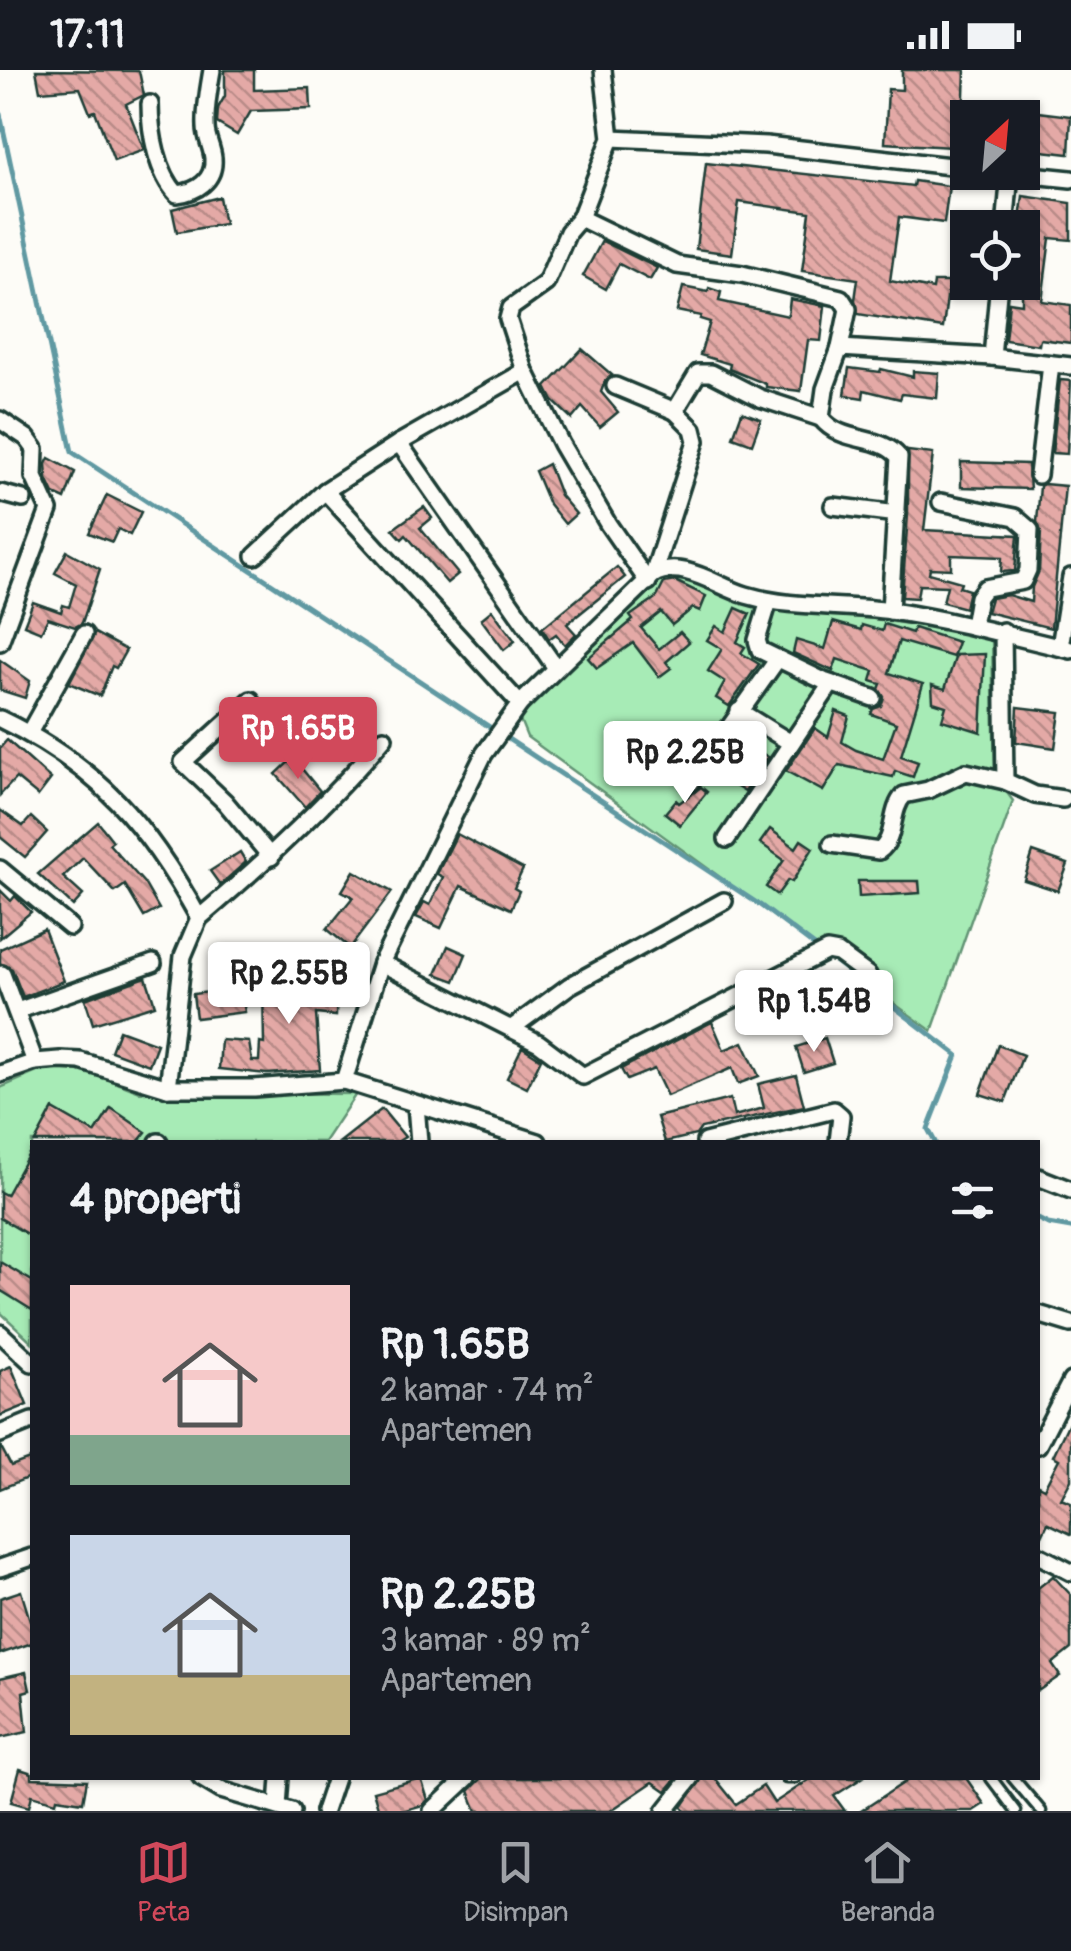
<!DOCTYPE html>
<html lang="id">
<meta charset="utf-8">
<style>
body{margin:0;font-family:Pangolin,sans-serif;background:#242831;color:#f1f3f6;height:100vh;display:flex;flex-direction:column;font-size:38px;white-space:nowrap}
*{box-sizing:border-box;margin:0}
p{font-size:32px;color:#9ea1a6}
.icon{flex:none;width:55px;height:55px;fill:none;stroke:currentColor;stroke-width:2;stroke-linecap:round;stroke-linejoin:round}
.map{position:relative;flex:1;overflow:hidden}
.details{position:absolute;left:30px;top:1070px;width:1010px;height:640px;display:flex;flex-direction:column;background:#171b24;border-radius:0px;box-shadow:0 2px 8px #0004}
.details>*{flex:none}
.needle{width:65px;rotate:26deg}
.controls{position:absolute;left:950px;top:30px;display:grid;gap:20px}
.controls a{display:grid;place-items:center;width:90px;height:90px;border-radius:0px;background:#171b24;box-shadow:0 2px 8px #0004;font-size:50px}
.price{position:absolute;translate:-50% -85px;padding:0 22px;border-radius:10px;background:#fff;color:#222;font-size:32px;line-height:65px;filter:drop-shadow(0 2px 5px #0008)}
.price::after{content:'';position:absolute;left:50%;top:60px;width:30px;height:22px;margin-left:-15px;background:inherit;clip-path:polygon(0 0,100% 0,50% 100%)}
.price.active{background:#d1495b;color:#fff}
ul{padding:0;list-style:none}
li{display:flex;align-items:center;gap:30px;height:250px;padding:0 40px}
li span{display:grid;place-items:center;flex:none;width:280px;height:200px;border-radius:0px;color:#555}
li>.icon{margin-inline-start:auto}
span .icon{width:120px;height:120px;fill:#fffc;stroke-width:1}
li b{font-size:42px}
h2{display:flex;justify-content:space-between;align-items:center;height:120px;padding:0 40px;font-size:42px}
.status{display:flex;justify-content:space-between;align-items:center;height:70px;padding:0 50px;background:#171b24;direction:ltr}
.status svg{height:28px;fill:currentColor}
.tab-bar{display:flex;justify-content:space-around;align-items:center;height:140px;border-top:2px solid #363941;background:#171b24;font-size:28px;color:#9ea1a6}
.tab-bar a{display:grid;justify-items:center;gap:5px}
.tab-bar .active{color:#d1495b}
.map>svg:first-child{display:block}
.green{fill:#a7ebb6;stroke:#639475;stroke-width:2.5}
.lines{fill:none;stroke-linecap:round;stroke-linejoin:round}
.stream{stroke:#6099a2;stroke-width:5}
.building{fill:url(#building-back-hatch);stroke:#1f3d34;stroke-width:2.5}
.service-casing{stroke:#1f3d34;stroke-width:15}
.minor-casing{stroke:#1f3d34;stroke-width:22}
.service{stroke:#fdfcf7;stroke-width:8}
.minor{stroke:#fdfcf7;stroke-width:15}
</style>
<div class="status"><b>17:11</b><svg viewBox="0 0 49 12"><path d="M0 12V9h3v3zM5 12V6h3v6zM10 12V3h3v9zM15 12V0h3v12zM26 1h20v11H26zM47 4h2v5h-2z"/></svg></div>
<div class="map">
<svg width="1071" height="1741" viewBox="0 0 1071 1741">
<defs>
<pattern id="building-back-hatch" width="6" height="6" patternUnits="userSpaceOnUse" patternTransform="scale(2.5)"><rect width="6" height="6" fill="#e4a9a6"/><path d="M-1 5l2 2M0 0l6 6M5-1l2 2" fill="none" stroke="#b88b88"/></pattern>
</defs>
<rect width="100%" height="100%" fill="#fdfcf7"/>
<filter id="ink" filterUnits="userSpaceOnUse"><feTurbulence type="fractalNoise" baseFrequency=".01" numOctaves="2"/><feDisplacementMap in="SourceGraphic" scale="20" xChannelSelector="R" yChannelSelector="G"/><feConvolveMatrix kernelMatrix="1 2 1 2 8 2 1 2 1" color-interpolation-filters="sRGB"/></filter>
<g filter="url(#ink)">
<g class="green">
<polygon points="667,499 763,533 992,566 995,706 1013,731 932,961 527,667 516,640"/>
<polygon points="62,991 140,1022 356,1024 324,1072 32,1072 32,1272 0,1242 0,1018"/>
</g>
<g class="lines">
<g class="stream">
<polyline points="0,44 72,382 760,835 820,880"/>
<polyline points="829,887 957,985 928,1059 935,1072"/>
<polyline points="1038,1149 1048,1154 1071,1158"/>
</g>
</g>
<g class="building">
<polygon points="36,0 139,1 144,25 126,34 144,80 114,91 95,41 90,43 80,18 40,21"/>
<polygon points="225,0 254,0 254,20 310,18 311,39 251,41 237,65 217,53 218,38 225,26"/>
<polygon points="902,0 965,0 963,50 968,42 968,78 885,73 888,19 902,20"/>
<polygon points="1038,42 1071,46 1069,84 1033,80"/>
<polygon points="706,93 913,116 914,111 949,116 944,153 899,147 890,211 933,219 934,212 949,212 943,258 858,244 855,230 858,209 802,201 810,142 739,132 732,184 696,179"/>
<polygon points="1023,126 1071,133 1071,170 1050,168 1042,231 1071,235 1071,273 1040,269 1039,275 1005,270 1009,232 1022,234 1022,158 1019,158"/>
<polygon points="219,127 224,154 177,162 172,139"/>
<polygon points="960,164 968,164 968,211 954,209"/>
<polygon points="602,171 657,198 650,210 619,194 606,219 583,206"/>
<polygon points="683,217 708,222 709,218 721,222 719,231 788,246 790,229 825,236 821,271 808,270 801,321 766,317 766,314 729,299 730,294 700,285 710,252 700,249 701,246 677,241"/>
<polygon points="582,279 612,305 605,311 601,322 618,342 600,357 582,337 572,349 553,331 546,317"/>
<polygon points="849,298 880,302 881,299 913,307 913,301 939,303 937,328 902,324 900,329 864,320 863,328 845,325"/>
<polygon points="1060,310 1071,311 1067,384 1052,383"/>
<polygon points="742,342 761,349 752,374 733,367"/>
<polygon points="908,381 933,384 924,460 1018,465 1015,501 1001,502 1002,487 951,485 951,499 930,498 929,503 961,512 959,517 969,520 965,538 943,532 947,516 919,515 917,528 902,527 908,444"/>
<polygon points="49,388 75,402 65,429 54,424 47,409 46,394"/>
<polygon points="961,392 1028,394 1030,419 961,417"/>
<polygon points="548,394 560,425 576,444 565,454 549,434 535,401"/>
<polygon points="1044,414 1065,416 1051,558 987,542 991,528 1008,525 1031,532 1032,517 1039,501 1041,461 1037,452 1040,416"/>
<polygon points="107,425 141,442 130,465 118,459 112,472 89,463"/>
<polygon points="424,437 432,448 420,458 458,504 447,513 406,465 402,469 393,459"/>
<polygon points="67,481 100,499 82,553 75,557 48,548 41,562 24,555 33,532 61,542 63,535 69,537 76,514 55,503"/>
<polygon points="617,497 625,507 567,554 576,564 565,575 556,564 549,569 542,558"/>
<polygon points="675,511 706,526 700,541 693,538 672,555 661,542 641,558 659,579 680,562 689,572 666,592 671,598 659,607 633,573 597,598 588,588 633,550 630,546 657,527 664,513"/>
<polygon points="736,538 750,544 737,572 745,577 741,583 759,594 729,636 716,628 725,612 708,601 722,579 707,570 716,556 725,562"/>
<polygon points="492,540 515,571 504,580 481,549"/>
<polygon points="833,552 861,560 862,555 882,561 884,554 912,563 914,558 958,572 953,587 899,571 889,603 923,614 901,686 918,692 913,707 895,701 893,707 839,695 823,721 786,701 815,658 828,667 836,641 849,646 842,672 856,680 883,689 896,653 871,644 873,639 881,636 884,627 879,619 881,614 871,611 874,601 837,589 833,601 793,583 796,570 825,579"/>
<polygon points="95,563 126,580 116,598 112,596 100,626 69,613"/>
<polygon points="985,584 981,662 942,650 946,636 933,632 932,615 945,619 956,585"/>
<polygon points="0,590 30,611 25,628 0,620"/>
<polygon points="1018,637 1060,642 1055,678 1016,672"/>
<polygon points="743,657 748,660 741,671 768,687 745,722 734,715 739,707 717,694"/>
<polygon points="7,670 51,709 38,726 16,708 0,725 0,678"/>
<polygon points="293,688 320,721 305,737 276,704"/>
<polygon points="701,717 707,722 680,755 665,743 676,730 679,733"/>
<polygon points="0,740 23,756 31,747 47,762 25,787 0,767"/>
<polygon points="98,752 113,771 109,774 144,813 159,839 144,847 125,815 115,822 83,788 63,807 83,825 73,836 38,804"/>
<polygon points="770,759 796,778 801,770 813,778 792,812 788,810 777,825 766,817 784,790 760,773"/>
<polygon points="457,764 523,799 514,818 519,821 511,839 461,816 441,858 416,847 424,832 430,835 443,807 437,804"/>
<polygon points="240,782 246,792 220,815 210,801"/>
<polygon points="1033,782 1068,794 1058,821 1024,810"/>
<polygon points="354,801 392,822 350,878 327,859 353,827 342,821"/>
<polygon points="858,811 919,811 920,823 859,827"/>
<polygon points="0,820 11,831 15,826 31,842 0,868"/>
<polygon points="44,859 64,911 23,927 12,899 0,893 0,879"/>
<polygon points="448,876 466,884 455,911 436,904"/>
<polygon points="317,891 344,894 341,916 337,915 336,946 316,944 320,1000 267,1004 219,999 221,970 249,972 252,991 259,991 260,973 264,974 263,915 314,918"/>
<polygon points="146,907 155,935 93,954 85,929"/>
<polygon points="241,918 245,942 196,948 193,924"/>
<polygon points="712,952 724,980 743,972 759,1006 738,1014 732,998 667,1026 654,999 627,1010 621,999"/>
<polygon points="119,960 157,974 149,995 111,981"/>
<polygon points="825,968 833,993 804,1002 796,977"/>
<polygon points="998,975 1023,985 1005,1032 980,1024"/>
<polygon points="522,977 541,989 527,1018 507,1008"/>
<polygon points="796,1005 804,1036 701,1058 696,1065 665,1072 657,1047 730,1029 734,1046 764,1038 758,1014"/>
<polygon points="111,1038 146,1062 138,1072 35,1072 53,1039 95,1063"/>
<polygon points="382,1039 405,1067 397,1072 340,1072"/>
<polygon points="32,1078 32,1167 0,1148 0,1122 6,1125"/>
<polygon points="0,1192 32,1211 32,1240 0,1220"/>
<polygon points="11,1296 27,1335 0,1346 0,1301"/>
<polygon points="1071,1348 1071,1410 1061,1429 1071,1433 1071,1464 1048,1453 1038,1474 1038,1415 1044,1418 1059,1389 1053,1386"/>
<polygon points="0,1375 11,1396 32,1388 32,1406 0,1419"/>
<polygon points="1053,1506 1071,1525 1071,1579 1052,1594 1060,1606 1038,1621 1038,1518"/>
<polygon points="21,1521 32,1557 32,1573 0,1584 0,1528"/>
<polygon points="26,1602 30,1620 23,1622 27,1662 0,1668 0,1608"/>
<polygon points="20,1699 32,1703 32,1708 87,1710 83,1732 57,1728 56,1732 32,1725 29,1737 11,1732"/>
<polygon points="421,1708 428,1730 423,1735 402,1741 379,1741 373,1721"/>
<polygon points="482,1708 677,1708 666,1721 653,1712 610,1741 477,1741 469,1721"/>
<polygon points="702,1708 715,1708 736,1734 763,1716 774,1733 812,1708 862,1708 834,1726 845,1741 685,1741 682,1737"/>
<polygon points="911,1708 966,1708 984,1734 973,1741 861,1741"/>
</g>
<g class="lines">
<g class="service-casing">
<g id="service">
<polyline points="786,1708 795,1708"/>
<polyline points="991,1708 1016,1741"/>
<polyline points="1013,1708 1041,1741"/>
</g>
</g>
<g class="minor-casing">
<g id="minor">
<polyline points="603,0 611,68 580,148 568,162 546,213 511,238 508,249 525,301 561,374 608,454 648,512"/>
<path d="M150,34C150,62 157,103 177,124C196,122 215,111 213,88C212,77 206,68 206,57C205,38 209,18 212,0"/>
<polyline points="611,68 766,75 968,98"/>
<polyline points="1002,102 1071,109"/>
<polyline points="580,148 677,195 742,204 841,228 848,239 840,278"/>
<polyline points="1005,158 1010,103"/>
<polyline points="992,287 999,212"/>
<polyline points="615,316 675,341"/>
<polyline points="0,350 27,368 35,379 34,407 49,440 0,572"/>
<polyline points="399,373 556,598"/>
<polyline points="1038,405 1051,294"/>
<polyline points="325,421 520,634"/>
<polyline points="0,423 23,429"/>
<polyline points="941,432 1015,447 1030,460 1028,500 1023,511 985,518 978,527 973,556"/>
<polyline points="833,436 897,444"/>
<polyline points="255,486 325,421 399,373 525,301"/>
<polyline points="653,505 696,371 693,359 675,341 698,303 711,303 760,328 821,348"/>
<polyline points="769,531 757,570 760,580 824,611 873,628"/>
<path d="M890,541L899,387C879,363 842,375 821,348L825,319L840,278L992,287L1071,296"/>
<polyline points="1003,561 1005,711 1035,725 1063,729"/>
<polyline points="1060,577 1071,507"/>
<polyline points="251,630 183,692 225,732 271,787"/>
<polyline points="739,641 791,673"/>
<path d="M0,649C98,696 148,755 199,848L183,886L168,1018"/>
<polyline points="29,663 84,564"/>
<polyline points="689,714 777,590"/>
<polyline points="727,769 831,614"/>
<path d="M832,774L879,781C897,768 889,741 904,725L928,720L966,702L1005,711"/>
<polyline points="0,799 70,857"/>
<path d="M199,848C265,792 328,734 384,668"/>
<polyline points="381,893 539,973 583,1006 827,881 838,883 868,905"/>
<polyline points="2,904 35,992"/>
<polyline points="17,941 153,893"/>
<polyline points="512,958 569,916 724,831"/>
<polyline points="0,1004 35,992 60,990 80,991 168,1018 254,1018 344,1011 538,1072"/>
<path d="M344,1011L381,893L484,684L520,634L653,505C682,488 718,517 746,525C793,539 843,534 891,541C952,550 1011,566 1071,580"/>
<polyline points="416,1035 419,1072"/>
<polyline points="158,1072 159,1072"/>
<polyline points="705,1072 834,1040 841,1046 838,1072"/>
<polyline points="1038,1107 1071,1120"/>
<polyline points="1038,1244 1071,1254"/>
<polyline points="0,1263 32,1293"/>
<polyline points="0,1364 32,1351"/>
<polyline points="1038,1375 1071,1311"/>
<polyline points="1038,1485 1071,1502"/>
<polyline points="0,1498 32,1487"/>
<polyline points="201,1708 221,1720 292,1741"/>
<polyline points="278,1736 280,1708"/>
<polyline points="324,1741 335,1708"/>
<polyline points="432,1741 467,1708"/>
<polyline points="665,1741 691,1708"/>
</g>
</g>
<use href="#service" class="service"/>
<use href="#minor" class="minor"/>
</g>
</g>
</svg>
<div class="controls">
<a><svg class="needle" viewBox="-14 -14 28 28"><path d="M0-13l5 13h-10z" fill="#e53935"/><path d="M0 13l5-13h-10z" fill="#9ea1a6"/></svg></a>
<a><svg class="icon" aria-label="locate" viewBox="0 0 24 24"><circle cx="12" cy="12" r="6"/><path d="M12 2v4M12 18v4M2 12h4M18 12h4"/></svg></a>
</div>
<b class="price active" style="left:298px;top:712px">Rp 1.65B</b>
<b class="price" style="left:685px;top:736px">Rp 2.25B</b>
<b class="price" style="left:289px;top:957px">Rp 2.55B</b>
<b class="price" style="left:814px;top:985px">Rp 1.54B</b>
<section class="details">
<h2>4 properti<svg class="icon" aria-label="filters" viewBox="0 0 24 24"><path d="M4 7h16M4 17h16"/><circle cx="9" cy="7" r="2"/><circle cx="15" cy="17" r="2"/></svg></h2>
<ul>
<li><span style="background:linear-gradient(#f6c9c9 75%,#7fa58c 0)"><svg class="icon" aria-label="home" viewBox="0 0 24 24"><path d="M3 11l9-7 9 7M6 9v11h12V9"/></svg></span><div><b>Rp 1.65B</b><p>2 kamar · 74 m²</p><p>Apartemen</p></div></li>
<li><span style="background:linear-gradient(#c9d6e8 70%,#c2b280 0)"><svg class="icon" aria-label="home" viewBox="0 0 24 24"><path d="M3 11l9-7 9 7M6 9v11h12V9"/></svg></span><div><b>Rp 2.25B</b><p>3 kamar · 89 m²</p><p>Apartemen</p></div></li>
</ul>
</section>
</div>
<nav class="tab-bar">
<a class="active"><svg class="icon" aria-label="map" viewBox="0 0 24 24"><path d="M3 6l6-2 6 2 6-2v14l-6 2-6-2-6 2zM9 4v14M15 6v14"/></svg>Peta</a>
<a><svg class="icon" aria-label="saved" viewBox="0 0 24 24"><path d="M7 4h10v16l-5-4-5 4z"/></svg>Disimpan</a>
<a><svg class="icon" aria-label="home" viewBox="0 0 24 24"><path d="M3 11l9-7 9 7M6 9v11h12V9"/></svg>Beranda</a>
</nav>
